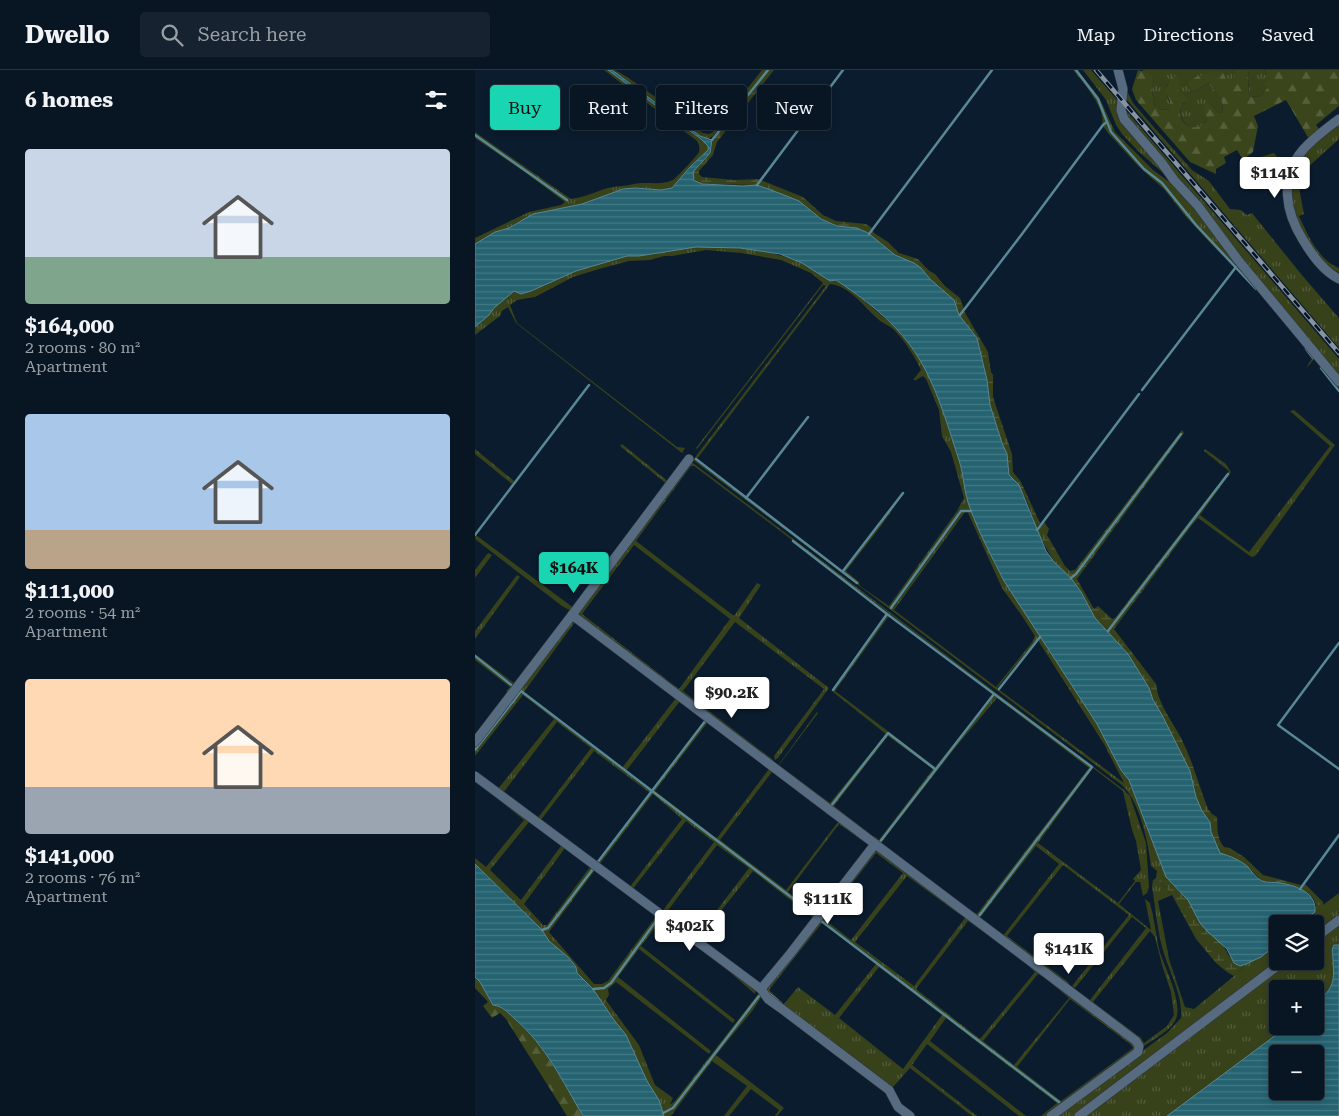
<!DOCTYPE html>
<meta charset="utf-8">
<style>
body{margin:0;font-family:"Roboto Serif",serif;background:#16222f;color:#f1f3f6;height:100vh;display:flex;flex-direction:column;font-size:19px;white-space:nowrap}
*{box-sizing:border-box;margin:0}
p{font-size:16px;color:#989fa5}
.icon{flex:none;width:28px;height:28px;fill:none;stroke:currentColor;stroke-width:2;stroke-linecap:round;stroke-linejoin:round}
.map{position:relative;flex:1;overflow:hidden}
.sheet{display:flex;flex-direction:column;background:#081522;width:475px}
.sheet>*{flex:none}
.hud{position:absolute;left:15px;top:15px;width:475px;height:45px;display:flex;gap:10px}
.tools{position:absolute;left:794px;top:845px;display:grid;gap:10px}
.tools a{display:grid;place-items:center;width:55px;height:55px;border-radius:5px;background:#081522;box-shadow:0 2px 8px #0003,0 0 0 1px #293440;font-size:25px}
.price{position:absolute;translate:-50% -42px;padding:0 11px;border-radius:5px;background:#fff;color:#222;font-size:16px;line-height:32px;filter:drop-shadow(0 1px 2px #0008)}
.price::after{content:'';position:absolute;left:50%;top:30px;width:15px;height:11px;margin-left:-8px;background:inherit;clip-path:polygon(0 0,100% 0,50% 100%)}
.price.current{background:#19d5b2;color:#111}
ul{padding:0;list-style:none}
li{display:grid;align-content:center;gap:10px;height:265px;padding:0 25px}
li span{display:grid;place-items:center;height:155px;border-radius:5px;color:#555}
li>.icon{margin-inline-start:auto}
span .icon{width:90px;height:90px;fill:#fffc;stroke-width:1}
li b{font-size:21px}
h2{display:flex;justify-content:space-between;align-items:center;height:60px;padding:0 25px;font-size:21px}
.pill{padding:0 18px;border-radius:5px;background:#081522;box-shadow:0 2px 8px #0003,0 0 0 1px #293440;font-size:18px;line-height:45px}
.pill.current{background:#19d5b2;color:#111}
header{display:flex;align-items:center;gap:30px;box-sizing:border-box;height:70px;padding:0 25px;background:#081522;border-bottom:1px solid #293440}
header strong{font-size:24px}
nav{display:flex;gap:28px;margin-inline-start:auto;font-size:18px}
.search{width:350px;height:45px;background:#16222f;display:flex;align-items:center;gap:12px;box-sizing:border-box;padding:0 18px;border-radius:5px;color:#989fa5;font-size:19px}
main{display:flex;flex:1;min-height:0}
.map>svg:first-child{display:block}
.grass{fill:url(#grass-tufts);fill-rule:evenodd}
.forest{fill:url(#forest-firs)}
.wetland{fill:url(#wetland-marsh)}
.sand{fill:url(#sand-dots)}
.water{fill:url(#water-rules);stroke:#598795;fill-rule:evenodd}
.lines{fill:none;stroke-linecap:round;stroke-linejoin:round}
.stream{stroke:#598795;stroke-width:2.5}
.minor-casing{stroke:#2e3544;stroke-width:10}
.minor{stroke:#566a80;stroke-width:9}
.rail-casing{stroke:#8693a2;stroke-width:4.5}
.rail{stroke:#031224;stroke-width:2.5;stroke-dasharray:8;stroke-linecap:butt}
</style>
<header>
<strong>Dwello</strong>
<div class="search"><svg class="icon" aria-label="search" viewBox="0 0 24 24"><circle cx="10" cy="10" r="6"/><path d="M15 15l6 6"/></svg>Search here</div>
<nav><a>Map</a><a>Directions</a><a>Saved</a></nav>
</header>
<main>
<section class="sheet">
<h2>6 homes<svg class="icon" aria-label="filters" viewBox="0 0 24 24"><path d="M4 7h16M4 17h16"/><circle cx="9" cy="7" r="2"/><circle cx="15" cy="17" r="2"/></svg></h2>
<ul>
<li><span style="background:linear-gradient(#c9d6e8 70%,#7fa58c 0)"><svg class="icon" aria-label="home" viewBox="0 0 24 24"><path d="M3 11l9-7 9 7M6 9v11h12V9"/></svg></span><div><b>$164,000</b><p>2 rooms · 80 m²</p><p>Apartment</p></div></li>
<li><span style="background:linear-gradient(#a9c7e8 75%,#b9a48a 0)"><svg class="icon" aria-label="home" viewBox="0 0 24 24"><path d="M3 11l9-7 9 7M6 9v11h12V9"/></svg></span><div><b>$111,000</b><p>2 rooms · 54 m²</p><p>Apartment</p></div></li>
<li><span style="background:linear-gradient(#ffd9b3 70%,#9aa5b1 0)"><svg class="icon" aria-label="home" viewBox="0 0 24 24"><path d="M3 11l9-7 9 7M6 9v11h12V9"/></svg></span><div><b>$141,000</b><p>2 rooms · 76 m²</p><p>Apartment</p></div></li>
</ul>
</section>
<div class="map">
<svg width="864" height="1046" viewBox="0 0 864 1046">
<defs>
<pattern id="grass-tufts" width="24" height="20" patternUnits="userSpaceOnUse" patternTransform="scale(1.25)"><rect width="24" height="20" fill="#37411a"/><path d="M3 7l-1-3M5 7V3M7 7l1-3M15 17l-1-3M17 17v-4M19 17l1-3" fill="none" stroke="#535c3b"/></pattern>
<pattern id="forest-firs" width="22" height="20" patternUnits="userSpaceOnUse" patternTransform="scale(1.25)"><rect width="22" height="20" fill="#3a451b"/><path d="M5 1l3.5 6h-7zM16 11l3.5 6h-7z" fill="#555f3c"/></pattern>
<pattern id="wetland-marsh" width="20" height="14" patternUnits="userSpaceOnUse" patternTransform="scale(1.25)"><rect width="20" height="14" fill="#37411a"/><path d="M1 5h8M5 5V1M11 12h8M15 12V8" fill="none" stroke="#535c3b"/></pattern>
<pattern id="sand-dots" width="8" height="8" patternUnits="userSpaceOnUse" patternTransform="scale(1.25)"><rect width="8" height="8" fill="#292101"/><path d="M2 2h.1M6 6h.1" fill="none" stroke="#474126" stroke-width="1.8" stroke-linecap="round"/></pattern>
<pattern id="water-rules" width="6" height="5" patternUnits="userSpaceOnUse" patternTransform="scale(1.25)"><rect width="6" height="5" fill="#256371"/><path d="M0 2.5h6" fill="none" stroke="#447985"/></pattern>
</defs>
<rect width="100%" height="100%" fill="#0b1c2e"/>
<g class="grass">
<path d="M129,0H133L226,69L233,76L232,82L226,87L197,118L186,120L160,118L131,125L107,134L43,152L34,158L20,162L0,174V168L54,142L86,135L90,132L51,103L0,68V66L92,129L0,65V62L96,129C111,127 119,122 133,118C141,116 151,116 159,114C172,111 186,116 198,110C201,108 223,85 224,82C225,77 224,74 222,71Z"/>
<path d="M137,0C149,0 213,53 228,63L234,64L238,62L287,0H292L238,66L233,69L225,66Z"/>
<path d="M598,0H601L623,30L631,52L627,55C632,40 608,12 598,0Z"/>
<polygon points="602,0 624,27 640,62 678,100 704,119 840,288 831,298 838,287 765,199 754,189 721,154 688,113 670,99 636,62 623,28"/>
<polygon points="608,0 616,0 644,32 643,38 688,103 663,81 647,64 641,55 631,30"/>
<path d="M668,0H761V5L757,10L712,13L715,20L718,22L733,13C740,23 750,28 747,42L743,43L735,33L730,44L732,51C717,69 696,45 710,32L704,22V13L697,8L692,16V25L696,36L695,39L686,40L679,34L677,22L679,7L667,2Z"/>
<polygon points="774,0 789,0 792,4 793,17 785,27 774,26 773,7"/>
<polygon points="652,21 658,33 677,55 717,100 734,111 755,139 766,140 772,145 777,143 826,204 864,248 864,278 652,30"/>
<polygon points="649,38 864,289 864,309 653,52"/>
<polygon points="631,54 635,63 668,99 686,113 721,156 759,198 712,148 689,119 664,97 633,63 628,56"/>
<path d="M864,54V69L822,107L829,144L824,146C833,165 843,190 864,198V203C830,185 805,130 822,94C828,80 853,64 864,54Z"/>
<polygon points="799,83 808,95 812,98 812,102 811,109 797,118 784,95 789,92 786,87"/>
<path d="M221,177C256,176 292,179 325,192C335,197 345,205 355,211L361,210L384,226L421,258L436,276L451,299L468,341L484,391L495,437L519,492L529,511L622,654L646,699L654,710L691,807L682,809L697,825L683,831L694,889L710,937L719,939L759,906L771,894L786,887L802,874V891L602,1046H578L692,963L706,948C708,924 693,900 687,877C682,857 680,836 677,816L678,810L681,808L682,801L676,796C673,772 665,732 647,715L218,390L351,216L348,215L222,379L221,378L348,213L336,203L306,190L266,183L231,180L197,186H189L175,190L154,191L124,199L98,207L60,227L42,230L35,235L42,253L202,377L210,378L207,383L41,253L33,237L27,241L25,246L0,265V257L14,245L19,238L39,221L46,224L56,221L101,201L152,185L164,186ZM355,214C374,215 391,239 404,250C409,254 416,256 420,261C430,271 440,287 446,300L438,310H441L448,306L451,309L464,340L467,366L476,382L489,428L482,441L414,536L385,516L384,512L371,501L406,456L429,423L368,502L383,513L382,514L220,390L222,389ZM485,440L495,441L493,443L527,518L547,546L560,566L558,571L521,617L419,540L490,442H487L418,538L416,537ZM563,568H565L564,572L629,674L649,713L522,618Z"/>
<polygon points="819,340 860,375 781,485 778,487 775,486 723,448 717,455 714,452 754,401 729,381 730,379 751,394 756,402 725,445 774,482 855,376 815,341"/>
<polygon points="147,374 195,413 193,415 145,376"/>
<polygon points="0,379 39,411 37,414 0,384"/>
<path d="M214,393H218L649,720L655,726L671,773L674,817L672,823L668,826L665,812H661L644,834L676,860L670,829L675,833C679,848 681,864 684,879C689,897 708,931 701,949C696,961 677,970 666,978L664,972L598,921L600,919L615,930L671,858L657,847L600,918L597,916L654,845L588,795L532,866L593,912L595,916L594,917L527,867L584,794L561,776L504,849L516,860L494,843L497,841L502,844L614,698L522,628L479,679L406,773L421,785L420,788L396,768L399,766L404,770L458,699L413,666L359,736L394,763L392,765L302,697L342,642L343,643L304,695L355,733L411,664L358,622L413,545L414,546L360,621L460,697L519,624L460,698L413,663L356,735L413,664L460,699L404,773L520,625L595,680L219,396H216L161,471L259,546L282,513L286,515L264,548L354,618L303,688L300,690L299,686L349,619L260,552L208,621L297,689L299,691L297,693L103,545L102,543ZM159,475L255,549L204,619L107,544ZM618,698L648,721L657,760L661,771L666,800L658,809L660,811L643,833L563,773ZM675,861L680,867L687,895L696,922L699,945L692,956L669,973L666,968L618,932Z"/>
<polygon points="1,465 100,539 98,542 87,536 0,469"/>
<polygon points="13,483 17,485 0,508 0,500"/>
<polygon points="42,505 45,507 0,569 0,561"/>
<polygon points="90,547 93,549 41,616 0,586 0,584 39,613"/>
<polygon points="96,550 104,551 276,681 273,682 233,652 180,721 240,767 242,768 294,699 279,686 280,684 297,699 320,715 319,718 297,702 245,770 311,820 363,752 323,722 324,718 395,773 392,774 364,754 313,822 342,844 341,846 281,801 342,848 297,905 294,906 340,849 278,801 224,868 224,869 240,882 240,884 220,869 274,798 242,775 191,843 218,864 216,866 186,843 239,772 211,751 157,820 184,840 183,841 128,801 154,818 207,749 178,724 124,795 125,799 46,739 62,749 116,678 82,652 28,723 42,734 42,736 0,703 2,703 23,719 79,649 48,625 0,686 0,681 46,622 176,722 175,723 119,681 65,751 122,794 232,650 205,631 151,701 147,698 201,628 100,552 49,622 45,621 0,678 0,674"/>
<polygon points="0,587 39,618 33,622 31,621 35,617 0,590"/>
<path d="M0,707L71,761L69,763L54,752L15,800L46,830L86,776L74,765L75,764L104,786L102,787L90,778L49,834L68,855H72L115,797L105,789V787L131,806L130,807L120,800L74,862L119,914H127L133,911L182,845L134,810V809L281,920L280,924L242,891L187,849L166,876L260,950L258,953L164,879L143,907L236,981L234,984L141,912L133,919L134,925L131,930L133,933L164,975L180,1015L198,1028L195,1034H196L200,1031L284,923L287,926L278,940L241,985L309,1038L302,1046H300L304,1040L276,1019L254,1046H249L272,1016L237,991L196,1046H189L184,1030L172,1011L151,965L139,950L118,919L102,903L101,897L93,887L74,871L67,860L0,794V788L11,797L49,750L0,711ZM117,799L74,859L69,860L72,858ZM184,847L136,913L129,918L119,919L132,916L135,913Z"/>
<path d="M399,778L403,779L487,841L432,802L486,843L484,844L432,806L380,872L439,916L490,848L488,844L490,843L541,881L540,883L497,851L540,884L493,851L441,919L505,969L560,902L545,888L574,910L563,904L508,971L539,995L594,928L576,913L578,910L659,972L662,978L659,983L574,1046H566L582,1033L471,948L455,971L551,1046H544L452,974L437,995L502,1046H497L435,998L418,1017H415L309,938L308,935L323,917L360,945L401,894L347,853L294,920L308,933L306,935L290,923L289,918ZM401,783L428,803L376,870L349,849ZM346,849L584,1032H585L346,850L293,918ZM404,897L467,945L428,999L364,948ZM595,929L655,974L658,978L586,1031L542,997Z"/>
<polygon points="864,823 864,847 840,866 840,854 820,854 840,842 841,835 848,835"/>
<path d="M864,853V875H859C856,880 857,885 858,891C860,915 857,918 840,934V919H802V956H813L692,1046H609L814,891H840V871Z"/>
</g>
<g class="forest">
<path d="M663,0L676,4L679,7L677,22L679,34L686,40L695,39V31L690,21L697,6H703L704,10V22L710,26L712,30C710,32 708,33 707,36C699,51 719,66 732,51L728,38L730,33H735L743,43L747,42C750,28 740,23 733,13L718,22L715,20L712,13L721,7L742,1L748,3L751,9L756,10L761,5V0H774L773,7L774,26L785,27L793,17L790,14L792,4L789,0H864V36L841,55L845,60L834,69L811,30L779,46L783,56L778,82L768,90L762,80L749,87L751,93L741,99V104L715,92L661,30L657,19Z"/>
<path d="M0,907L5,912L18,935C28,936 33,942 40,949C70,976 88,1012 108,1046H92L31,949L25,943L17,948L8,936L13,932L0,918Z"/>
</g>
<g class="wetland">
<polygon points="294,0 299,0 242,72 238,85 224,101 224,104 227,107 259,110 285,109 282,115 227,114 217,110 218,102 235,83 238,70"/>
<polygon points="286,110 328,127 348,145 361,151 391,154 397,158 393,163 382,158 363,156 346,149 324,131 283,115"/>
<polygon points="397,159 399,163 413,172 424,183 443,189 453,200 460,204 470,216 485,228 489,239 484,245 479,230 455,209 446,198 439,193 420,185 394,164"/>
<path d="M489,241L513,282L516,302L518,305V327L537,384L538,402L546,412L565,453L561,458C556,439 548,419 534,405L532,384L527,373L515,335L512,310L505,279L502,268L485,246Z"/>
<path d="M707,360L709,363L602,509L619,539L623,536L637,549L640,548L714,452L717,455L639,559L681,614C683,634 698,652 707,670C718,692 724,716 733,739L737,744L742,747C743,759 741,767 749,777L755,778L769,787L788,805L826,815L824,818L807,813L787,811L772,796L757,787L745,784L736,762L735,751L727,741L721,727L719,715L699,669L678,630L674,618L653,584L620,548L606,522L596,508L579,492L562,461L569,452L574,459L572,465L590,496L595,501L600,500Z"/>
<polygon points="691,807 713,830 725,853 732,861 748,875 754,886 765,896 771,894 759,906 752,902 741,893 721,869 697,825 681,808"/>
<polygon points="830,814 848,832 848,835 841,835 838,828 826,820"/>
</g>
<polygon class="sand" points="343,827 353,834 342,844 335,839"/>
<g class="water">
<path d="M133,0H137L225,66L237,70L235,83L218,102L219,108L218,110L227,114L268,116L282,115L304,123L324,131L346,149L362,156L382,158L393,163L420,185L439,193L446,198L455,209L479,230L484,245L502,268L512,310L515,335L527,373L532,384L534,405L544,415L571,481L579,492L596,508L606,522L620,548L653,584L674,618L678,630L687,645L715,701L721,727L727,741L735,752L736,762L745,783C755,786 765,790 773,797C777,802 781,808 787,811C792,813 800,812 806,813C822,816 842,823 840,842L820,854H802V874L786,887L771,894L765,896L759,893L752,879L732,861L725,853L713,830L691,807L654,710L646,700L622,654L529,511C517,487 504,463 495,438C489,423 489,406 484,390C471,351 460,309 435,275C416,249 388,228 361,210L355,211L327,193L305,184L265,178L221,177L164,186H152L101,201L56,221L46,224L39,221L19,238L14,245L0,257V174L20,162L34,158L58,144L107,134L148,119L160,118L186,120L197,118L215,97L233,80V76L226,69Z"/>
<path d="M0,794L67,860L74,871L93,887L101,897L102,903L118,919L139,950L151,965L172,1011L184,1030L189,1046H108C88,1012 71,976 40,949C33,943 28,936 18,935L5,912L0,907Z"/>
<path d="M859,875H864V1046H692L813,956H840V934C857,919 860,915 858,891C858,885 856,880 859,875ZM802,984H840V1021H802Z"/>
</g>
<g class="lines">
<g class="stream">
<polyline points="601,0 623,29 636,62 669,99 687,113 721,155 781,219"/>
<polyline points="0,65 92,130"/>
<polyline points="237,70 293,0"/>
<polyline points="282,115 368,0"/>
<polyline points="394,164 517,0"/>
<polyline points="485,245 547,164 628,55 632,52"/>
<polyline points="831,279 838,288"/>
<polyline points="846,298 864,321"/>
<polyline points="667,320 761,197"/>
<polyline points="221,389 382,513"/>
<polyline points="271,428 333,347"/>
<polyline points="562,460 664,324"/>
<polyline points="0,465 114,315"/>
<polyline points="318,471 412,544 617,697 504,846"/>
<polyline points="368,501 428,423"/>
<polyline points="596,508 601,504 706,364"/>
<polyline points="416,538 486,441 496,441"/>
<polyline points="633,561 753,404"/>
<polyline points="864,573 803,655 864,699"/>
<polyline points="0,586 39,617"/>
<polyline points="524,619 565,567"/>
<polyline points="358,620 412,544"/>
<polyline points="0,680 46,621 341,846"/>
<polyline points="356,736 413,663 460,699"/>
<polyline points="404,773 519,624"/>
<polyline points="122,793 231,650"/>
<polyline points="825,819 864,765"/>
<polyline points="345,850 584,1032"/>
<polyline points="67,860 73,858 118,799"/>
<polyline points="118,919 129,918 136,913 184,847"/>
<polyline points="292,922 303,931"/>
<polyline points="188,1043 198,1038 284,926"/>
</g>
<g class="minor-casing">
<g id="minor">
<polyline points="643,0 648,19 646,40 649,49 686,92 699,110 723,136 763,190 864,312"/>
<path d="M864,49C851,59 837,69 827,81C804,109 811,143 828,170C837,185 848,201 864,209"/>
<polyline points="97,545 661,971 664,976 663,982 576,1046"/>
<polyline points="0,672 97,545 214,389"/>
<polyline points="0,706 286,919 293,929 307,939 414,1020 423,1037 435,1046"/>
<polyline points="840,868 864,850"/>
<polyline points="286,919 315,884 400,774"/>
<polyline points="604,1046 809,891"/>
</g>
</g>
<use href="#minor" class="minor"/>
<g class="rail-casing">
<polyline id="rail" points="621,0 864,283"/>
</g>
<use href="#rail" class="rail"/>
</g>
</svg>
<div class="tools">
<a><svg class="icon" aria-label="layers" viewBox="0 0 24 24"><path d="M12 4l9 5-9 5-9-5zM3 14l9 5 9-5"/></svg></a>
<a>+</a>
<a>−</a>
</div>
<b class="price" style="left:800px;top:129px">$114K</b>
<b class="price current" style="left:99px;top:524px">$164K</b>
<b class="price" style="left:257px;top:649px">$90.2K</b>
<b class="price" style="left:353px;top:855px">$111K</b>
<b class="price" style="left:215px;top:882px">$402K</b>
<b class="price" style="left:594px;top:905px">$141K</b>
<div class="hud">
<a class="pill current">Buy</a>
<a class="pill">Rent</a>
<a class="pill">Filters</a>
<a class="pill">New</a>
</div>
</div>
</main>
